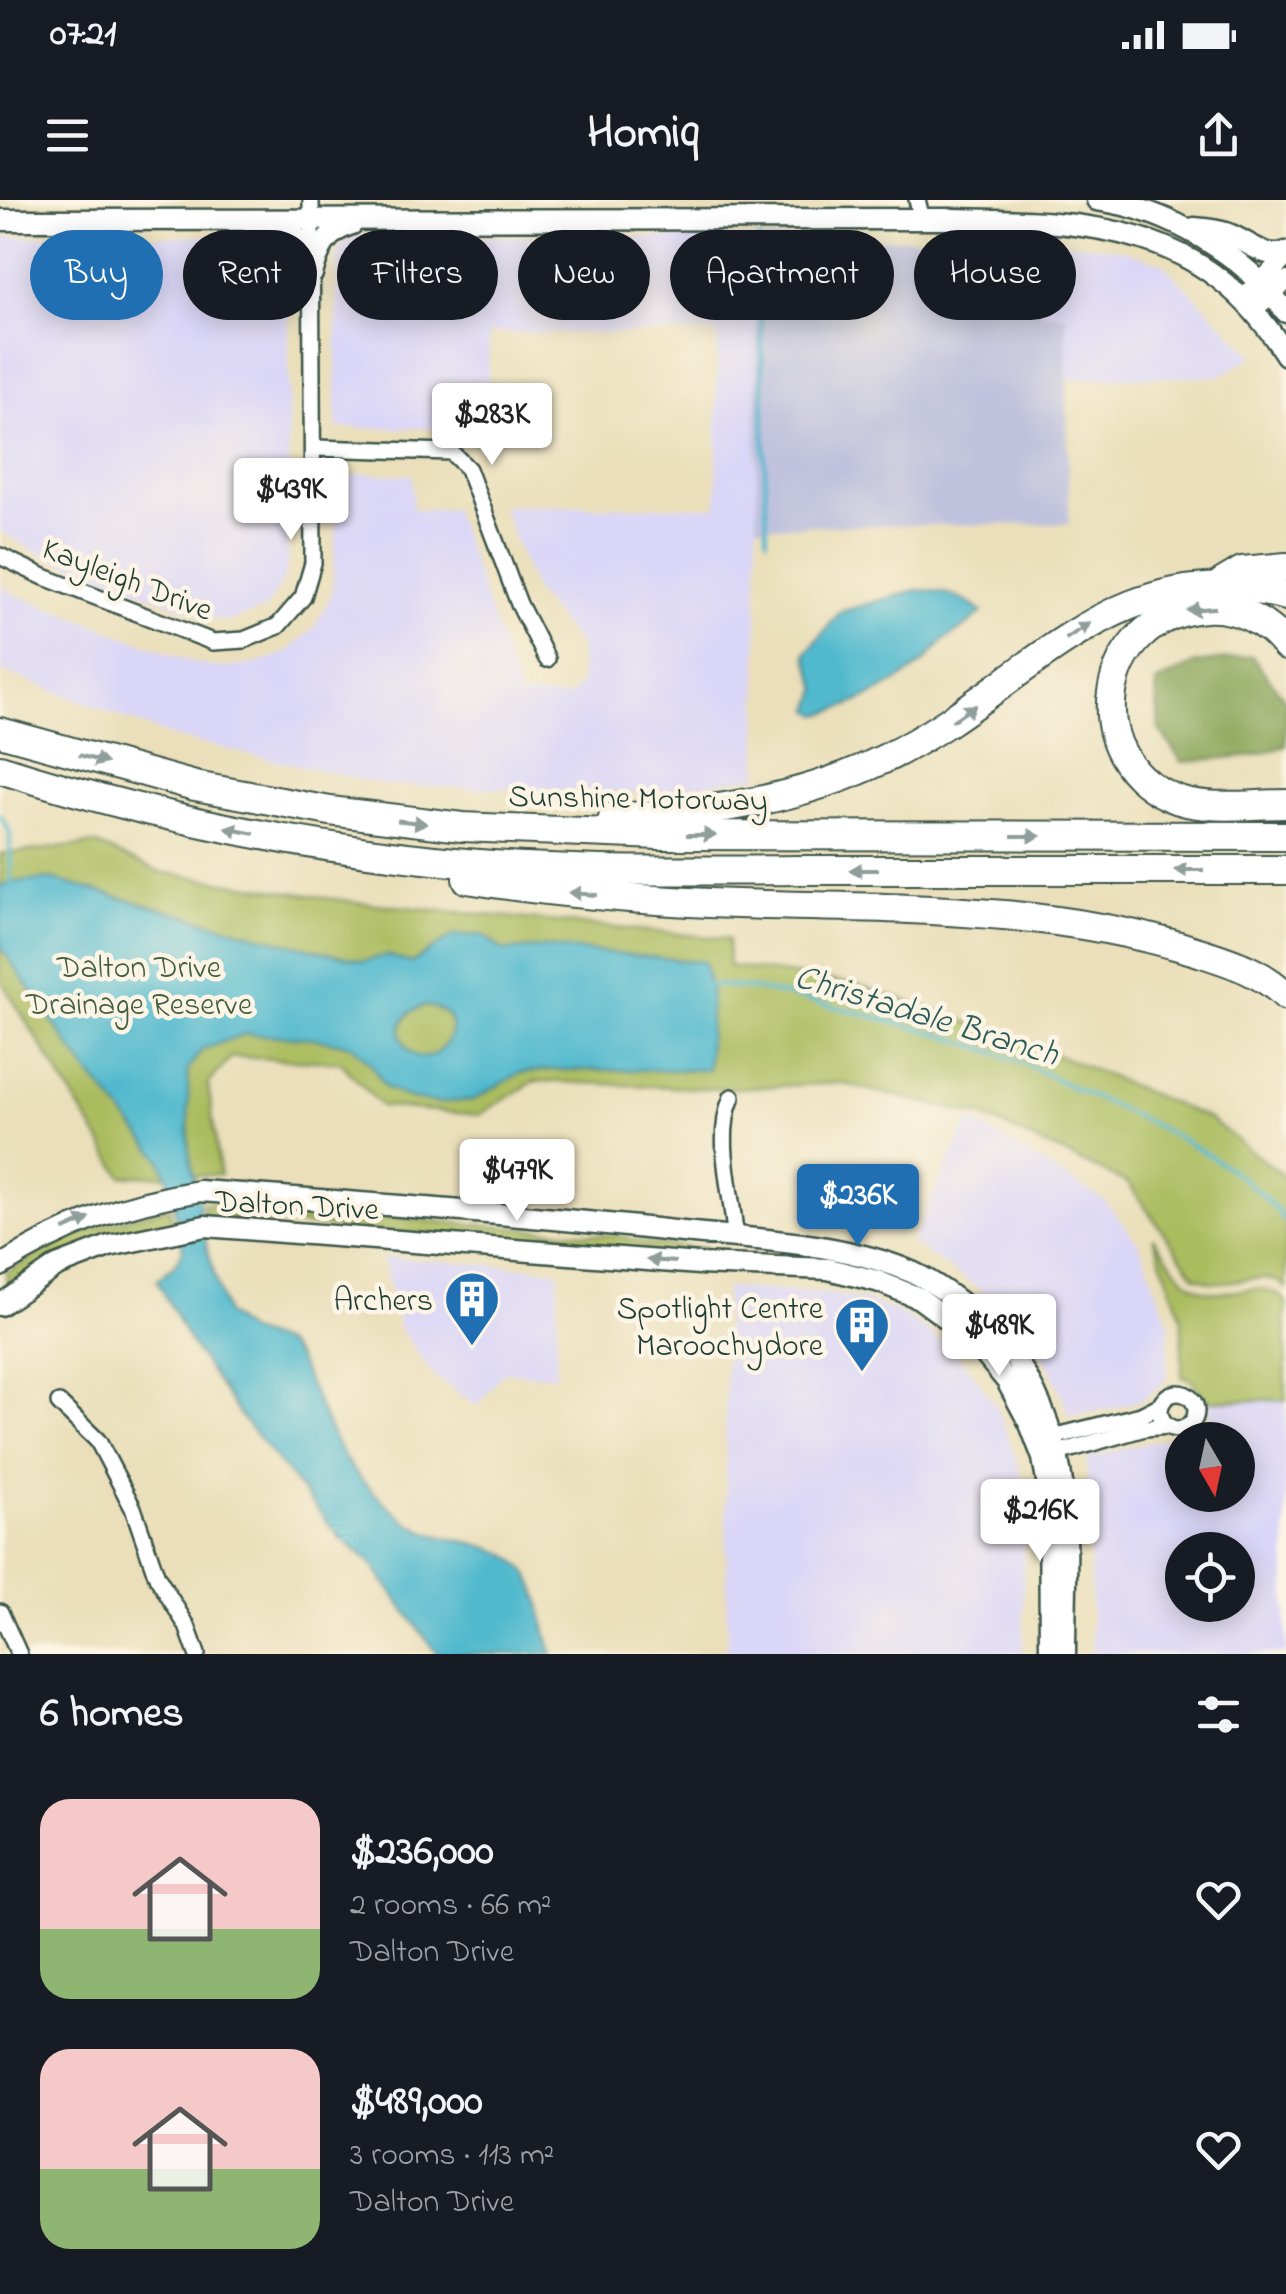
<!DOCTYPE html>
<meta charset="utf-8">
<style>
body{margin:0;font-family:"Indie Flower",sans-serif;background:#20242c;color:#f1f3f6;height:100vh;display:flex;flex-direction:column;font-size:38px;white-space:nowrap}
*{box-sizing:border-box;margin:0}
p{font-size:32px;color:#9ea1a6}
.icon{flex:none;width:55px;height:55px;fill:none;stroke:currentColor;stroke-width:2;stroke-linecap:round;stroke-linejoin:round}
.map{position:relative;height:1454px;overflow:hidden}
.sheet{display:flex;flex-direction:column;background:#171b24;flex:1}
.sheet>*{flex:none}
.banner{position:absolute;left:30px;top:30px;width:1228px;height:90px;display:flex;gap:20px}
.needle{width:65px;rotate:171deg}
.controls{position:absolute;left:1165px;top:1222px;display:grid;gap:20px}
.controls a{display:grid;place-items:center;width:90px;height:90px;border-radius:50%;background:#171b24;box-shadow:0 5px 25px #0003;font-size:50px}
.price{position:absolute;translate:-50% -85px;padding:0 22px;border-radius:10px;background:#fff;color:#222;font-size:32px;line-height:65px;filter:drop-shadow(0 2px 5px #0008)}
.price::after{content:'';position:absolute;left:50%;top:60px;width:30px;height:22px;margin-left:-15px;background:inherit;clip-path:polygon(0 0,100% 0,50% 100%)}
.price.active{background:#1f6fb2;color:#fff}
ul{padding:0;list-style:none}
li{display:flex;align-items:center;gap:30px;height:250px;padding:0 40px}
li span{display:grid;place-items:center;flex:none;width:280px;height:200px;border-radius:30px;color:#555}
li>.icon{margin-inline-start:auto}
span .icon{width:120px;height:120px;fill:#fffc;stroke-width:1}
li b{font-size:42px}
h2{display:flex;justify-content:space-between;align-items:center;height:120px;padding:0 40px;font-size:42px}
.chip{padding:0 35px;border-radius:45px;background:#171b24;box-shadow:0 5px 25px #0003;font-size:35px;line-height:90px}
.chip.active{background:#1f6fb2;color:#fff}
.status{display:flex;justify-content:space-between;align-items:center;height:70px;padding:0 50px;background:#171b24;direction:ltr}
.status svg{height:28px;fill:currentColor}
header{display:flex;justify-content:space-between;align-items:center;height:130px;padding:0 40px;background:#171b24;font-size:45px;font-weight:700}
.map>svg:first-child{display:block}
.built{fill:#dad6f7;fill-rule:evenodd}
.industrial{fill:#c0c2dd}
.green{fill:#abbc5f;stroke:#657c4a;stroke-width:2.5}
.forest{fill:#88a456;stroke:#547045;stroke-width:2.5}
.water{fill:#51b9ce;stroke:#387b81;stroke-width:2.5;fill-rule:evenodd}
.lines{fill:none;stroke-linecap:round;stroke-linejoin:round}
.stream{stroke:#51b9ce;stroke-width:4}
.minor-casing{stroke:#3d5548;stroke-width:20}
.tertiary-casing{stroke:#3d5548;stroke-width:22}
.secondary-casing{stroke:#3d5548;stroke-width:25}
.motorway-casing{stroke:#3d5548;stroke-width:32}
.minor{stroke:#fff;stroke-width:15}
.tertiary{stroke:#fff;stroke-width:18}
.secondary{stroke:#fff;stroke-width:20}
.motorway{stroke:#fff;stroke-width:28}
.oneway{fill:#8f9e9a}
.labels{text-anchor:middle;stroke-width:9;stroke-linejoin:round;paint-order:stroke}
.street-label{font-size:32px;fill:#1f3d34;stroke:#fcf5e5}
.park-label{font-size:32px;fill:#425d3f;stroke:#fcf5e5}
.poi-label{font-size:32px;fill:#1f3d34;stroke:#fcf5e5;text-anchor:end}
.water-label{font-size:35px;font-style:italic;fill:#2c5c5a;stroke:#fcf5e5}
</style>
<div class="status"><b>07:21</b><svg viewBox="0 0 49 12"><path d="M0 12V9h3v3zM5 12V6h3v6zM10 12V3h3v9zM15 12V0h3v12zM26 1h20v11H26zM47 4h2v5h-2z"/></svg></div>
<header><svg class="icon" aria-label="menu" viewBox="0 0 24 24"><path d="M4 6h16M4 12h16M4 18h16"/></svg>Homiq<svg class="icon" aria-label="share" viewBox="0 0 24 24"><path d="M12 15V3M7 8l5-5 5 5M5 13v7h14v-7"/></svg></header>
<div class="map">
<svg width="1286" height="1454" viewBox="0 0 1286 1454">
<rect width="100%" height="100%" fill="#fcf5e5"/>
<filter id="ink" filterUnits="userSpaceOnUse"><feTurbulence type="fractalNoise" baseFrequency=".01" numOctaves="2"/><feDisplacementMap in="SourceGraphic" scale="20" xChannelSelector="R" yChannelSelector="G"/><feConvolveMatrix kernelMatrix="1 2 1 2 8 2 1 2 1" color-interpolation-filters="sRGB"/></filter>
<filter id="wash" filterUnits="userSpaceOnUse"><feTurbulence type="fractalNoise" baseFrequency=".0048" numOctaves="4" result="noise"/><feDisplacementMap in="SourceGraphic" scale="40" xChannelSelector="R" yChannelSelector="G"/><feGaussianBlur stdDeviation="2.25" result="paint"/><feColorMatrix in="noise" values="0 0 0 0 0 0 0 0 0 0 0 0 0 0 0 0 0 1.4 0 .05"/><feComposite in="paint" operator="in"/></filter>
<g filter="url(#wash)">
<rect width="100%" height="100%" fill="#eadfba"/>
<g class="built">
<polygon points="269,36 280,38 286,44 289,55 288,355 286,374 266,409 227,421 205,416 40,354 0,331 0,37"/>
<polygon points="357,36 756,38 758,576 644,593 385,585 173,537 0,470 0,385 17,395 194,463 220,468 257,464 288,452 314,428 332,394 339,284 357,274 412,275 413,310 453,309 520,496 569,497 581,483 580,446 534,390 502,306 717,307 717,133 489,133 488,228 336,228 337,52 343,42"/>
<polygon points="1040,39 1120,49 1162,63 1254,156 1219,176 1066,179 1066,116 1040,115"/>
<polygon points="969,919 1105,1001 1140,1045 1169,1123 1167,1180 1142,1200 1111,1209 1070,1215 1050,1167 1007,1108 911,1042"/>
<polygon points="383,1057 558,1070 556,1176 503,1172 477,1207 433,1175 399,1127"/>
<polygon points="725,1088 831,1094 867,1101 896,1111 927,1130 952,1150 971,1171 997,1207 1024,1281 1023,1454 727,1454"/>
<path d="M1286,1200V1454H1092L1087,1258L1168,1238L1182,1241V1295H1238V1240H1186L1205,1230L1210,1216L1208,1201ZM1182,1350H1238V1405H1182Z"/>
</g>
<polygon class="industrial" points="756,38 1040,39 1040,114 1066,115 1069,324 757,326"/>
<g class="green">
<path d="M95,644L160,672L355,702L728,739L729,766L856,784L1027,842L1208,918L1280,973L1286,980V1088C1269,1068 1235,1085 1211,1082C1206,1081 1200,1078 1195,1076L1128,983L982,916L841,883L718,889L535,881L479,915L381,906L340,862L232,857L208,884L220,975L122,976L0,779V654Z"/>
<polygon points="203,1003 620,1036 643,1043 700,1048 705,1051 703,1056 206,1017"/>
<path d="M169,1008L173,1025L12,1084L7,1083L6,1073C65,1038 101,1022 169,1008Z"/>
<path d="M1153,1037C1165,1053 1178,1076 1195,1086C1224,1104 1262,1074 1286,1101V1200L1208,1201L1190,1179L1182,1177V1118Z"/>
</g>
<polygon class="forest" points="1252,456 1286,501 1286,546 1256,555 1182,562 1159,530 1156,483 1196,463"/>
<g class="water">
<path d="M916,390C944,391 960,395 982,412C968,427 960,429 945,440C937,446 931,456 923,463C893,487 856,505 819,515L811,510L818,489L806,454L840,412Z"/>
<path d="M52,679L278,741L364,761L387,755L411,763L454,735H483L504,751L546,747L704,762L711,791L708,870H544L520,873L473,900L437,903L411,899L386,888L370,863L351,845L312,838L244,834L202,850L188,869L189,950L207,1049L226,1114L246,1131L285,1144L296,1157C314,1190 325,1228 346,1260C357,1278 388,1307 405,1320C444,1351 513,1331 535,1388C544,1410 543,1432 553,1454H437L370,1362L339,1336L239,1214L189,1141L157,1080L174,1066L183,1050L169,982L159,957L84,867L0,746V686L11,682ZM424,806C485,811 428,888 404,843C394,825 408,810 424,806Z"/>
</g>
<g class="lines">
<g class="stream">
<polyline points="759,38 767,339"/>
<polyline points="0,615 10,633 11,682"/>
<path d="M709,785C755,786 798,798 844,809C900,823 958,838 1012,859C1039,869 1063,884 1089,895C1155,924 1241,962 1286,1022"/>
</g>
</g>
</g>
<g filter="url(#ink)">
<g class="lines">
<g class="minor-casing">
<g id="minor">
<polyline points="917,0 922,19"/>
<polyline points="314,248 451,252 468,269 519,404 547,459"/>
<polyline points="0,356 44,377 213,442 244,440 278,426 303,397 313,363 311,0"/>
<path d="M732,897C714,937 733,994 735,1036"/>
<circle cx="1178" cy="1211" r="18"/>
<polyline points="59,1203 98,1241 133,1308 157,1377 187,1426 197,1454"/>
<polyline points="1041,1240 1141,1215 1161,1205"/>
<polyline points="1047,1256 1145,1228 1169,1226"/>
<polyline points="0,1412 19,1454"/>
</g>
</g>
<g class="tertiary-casing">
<g id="tertiary">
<polyline points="1243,99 1286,57"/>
<polyline points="1253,110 1286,81"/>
</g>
</g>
<g class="secondary-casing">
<g id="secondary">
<path d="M1097,0C1168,9 1243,54 1286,112"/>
<path d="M0,20L945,19C1086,21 1203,21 1286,155"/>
<path d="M275,22C299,33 305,47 311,72"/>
<path d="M1194,28C1204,29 1216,30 1226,33C1245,39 1266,61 1286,52"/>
<path d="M312,74C319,48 326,32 352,24"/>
<path d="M0,1066C65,1025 124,1003 200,991C361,1003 522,1014 683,1032C759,1040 843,1042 914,1073C942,1086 990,1123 1008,1148C1080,1248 1065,1338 1065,1454"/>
<polyline points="0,1105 57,1066 109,1046 205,1026 699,1064 828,1069 877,1081 919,1098 968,1134 1007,1181 1030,1224 1043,1258 1049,1293 1050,1454"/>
</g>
</g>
<g class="motorway-casing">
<g id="motorway">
<polyline points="1222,383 1242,371 1286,367"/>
<path d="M1286,446C1267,422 1237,406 1206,408C1096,415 1074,564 1179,600C1211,610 1252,604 1286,604"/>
<polyline points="0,532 195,586 330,611 462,627 659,635 1286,636"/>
<path d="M0,569C133,611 269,641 407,657C538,673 669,671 801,670C962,670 1124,670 1286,670"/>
<path d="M613,618C708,613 799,601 886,558C1026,490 1112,351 1286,396"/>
<path d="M467,679C548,692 628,699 709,703C874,710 1040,702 1199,752C1230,762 1263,772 1286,796"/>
</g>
</g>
<use href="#minor" class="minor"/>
<use href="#tertiary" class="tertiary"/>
<use href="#secondary" class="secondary"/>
<use href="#motorway" class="motorway"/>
</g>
<defs><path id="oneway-solid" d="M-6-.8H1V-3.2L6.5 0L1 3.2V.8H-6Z" transform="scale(2.5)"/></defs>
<g class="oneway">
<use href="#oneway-solid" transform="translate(1201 409) rotate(175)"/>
<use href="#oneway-solid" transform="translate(1078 431) rotate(-33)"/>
<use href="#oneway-solid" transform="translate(964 513) rotate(-34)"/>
<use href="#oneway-solid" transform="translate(93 559) rotate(16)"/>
<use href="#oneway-solid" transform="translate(412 622) rotate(6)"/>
<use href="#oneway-solid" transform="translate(240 631) rotate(-169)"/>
<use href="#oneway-solid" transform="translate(701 635)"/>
<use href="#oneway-solid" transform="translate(1026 636)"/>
<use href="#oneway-solid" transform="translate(864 670) rotate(180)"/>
<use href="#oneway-solid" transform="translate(1189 670) rotate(180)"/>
<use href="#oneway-solid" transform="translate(583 694) rotate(-175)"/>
<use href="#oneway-solid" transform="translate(77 1024) rotate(-25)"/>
<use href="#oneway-solid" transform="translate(661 1061) rotate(-176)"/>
</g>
</g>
<defs>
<g id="building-pin" transform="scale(2.875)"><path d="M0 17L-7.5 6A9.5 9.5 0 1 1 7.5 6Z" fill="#1f6fb2" stroke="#fcf5e5"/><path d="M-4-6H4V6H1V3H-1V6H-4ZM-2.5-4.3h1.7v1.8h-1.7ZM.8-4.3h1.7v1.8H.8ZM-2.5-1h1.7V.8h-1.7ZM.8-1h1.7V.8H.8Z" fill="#fff"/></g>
</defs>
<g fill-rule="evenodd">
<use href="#building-pin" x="472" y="1099"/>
<use href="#building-pin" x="862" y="1125"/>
</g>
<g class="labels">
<g class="street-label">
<text transform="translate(128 378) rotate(21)" y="11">Kayleigh Drive</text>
<text transform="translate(638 597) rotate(1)" y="11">Sunshine Motorway</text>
<text transform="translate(297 1004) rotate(3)" y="11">Dalton Drive</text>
</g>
<g class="park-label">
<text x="139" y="777">Dalton Drive<tspan x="139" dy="37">Drainage Reserve</tspan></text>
</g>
<g class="poi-label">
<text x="433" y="1110">Archers</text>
<text x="823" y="1118">Spotlight Centre<tspan x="823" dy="37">Maroochydore</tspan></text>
</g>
<g class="water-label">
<text transform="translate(927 814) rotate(17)" y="12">Christadale Branch</text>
</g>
</g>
</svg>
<div class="controls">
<a><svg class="needle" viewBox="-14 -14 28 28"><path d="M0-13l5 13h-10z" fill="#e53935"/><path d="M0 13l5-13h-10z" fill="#9ea1a6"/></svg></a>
<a><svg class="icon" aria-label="locate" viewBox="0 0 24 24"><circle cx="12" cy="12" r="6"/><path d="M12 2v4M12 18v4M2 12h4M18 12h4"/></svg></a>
</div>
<b class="price" style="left:492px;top:268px">$283K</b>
<b class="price" style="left:291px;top:343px">$439K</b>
<b class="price" style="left:517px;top:1024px">$479K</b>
<b class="price active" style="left:858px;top:1049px">$236K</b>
<b class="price" style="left:999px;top:1179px">$489K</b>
<b class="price" style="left:1040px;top:1364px">$216K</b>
<div class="banner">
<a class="chip active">Buy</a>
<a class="chip">Rent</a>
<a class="chip">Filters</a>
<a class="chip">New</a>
<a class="chip">Apartment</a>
<a class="chip">House</a>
</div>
</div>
<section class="sheet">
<h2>6 homes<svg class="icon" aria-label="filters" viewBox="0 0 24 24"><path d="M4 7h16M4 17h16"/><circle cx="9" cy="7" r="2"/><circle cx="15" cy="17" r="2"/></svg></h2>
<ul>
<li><span style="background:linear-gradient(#f6c9c9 65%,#8fb573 0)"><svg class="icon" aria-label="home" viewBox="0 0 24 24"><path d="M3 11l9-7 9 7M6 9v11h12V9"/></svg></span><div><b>$236,000</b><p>2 rooms · 66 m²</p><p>Dalton Drive</p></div><svg class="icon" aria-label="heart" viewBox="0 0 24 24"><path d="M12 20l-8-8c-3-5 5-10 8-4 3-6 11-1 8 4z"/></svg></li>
<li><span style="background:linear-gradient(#f6c9c9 60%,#8fb573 0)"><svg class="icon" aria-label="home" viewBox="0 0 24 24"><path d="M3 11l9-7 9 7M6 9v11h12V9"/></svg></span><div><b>$489,000</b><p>3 rooms · 113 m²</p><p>Dalton Drive</p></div><svg class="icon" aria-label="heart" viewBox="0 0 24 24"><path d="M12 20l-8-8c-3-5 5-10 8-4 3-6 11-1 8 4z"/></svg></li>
</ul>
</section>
